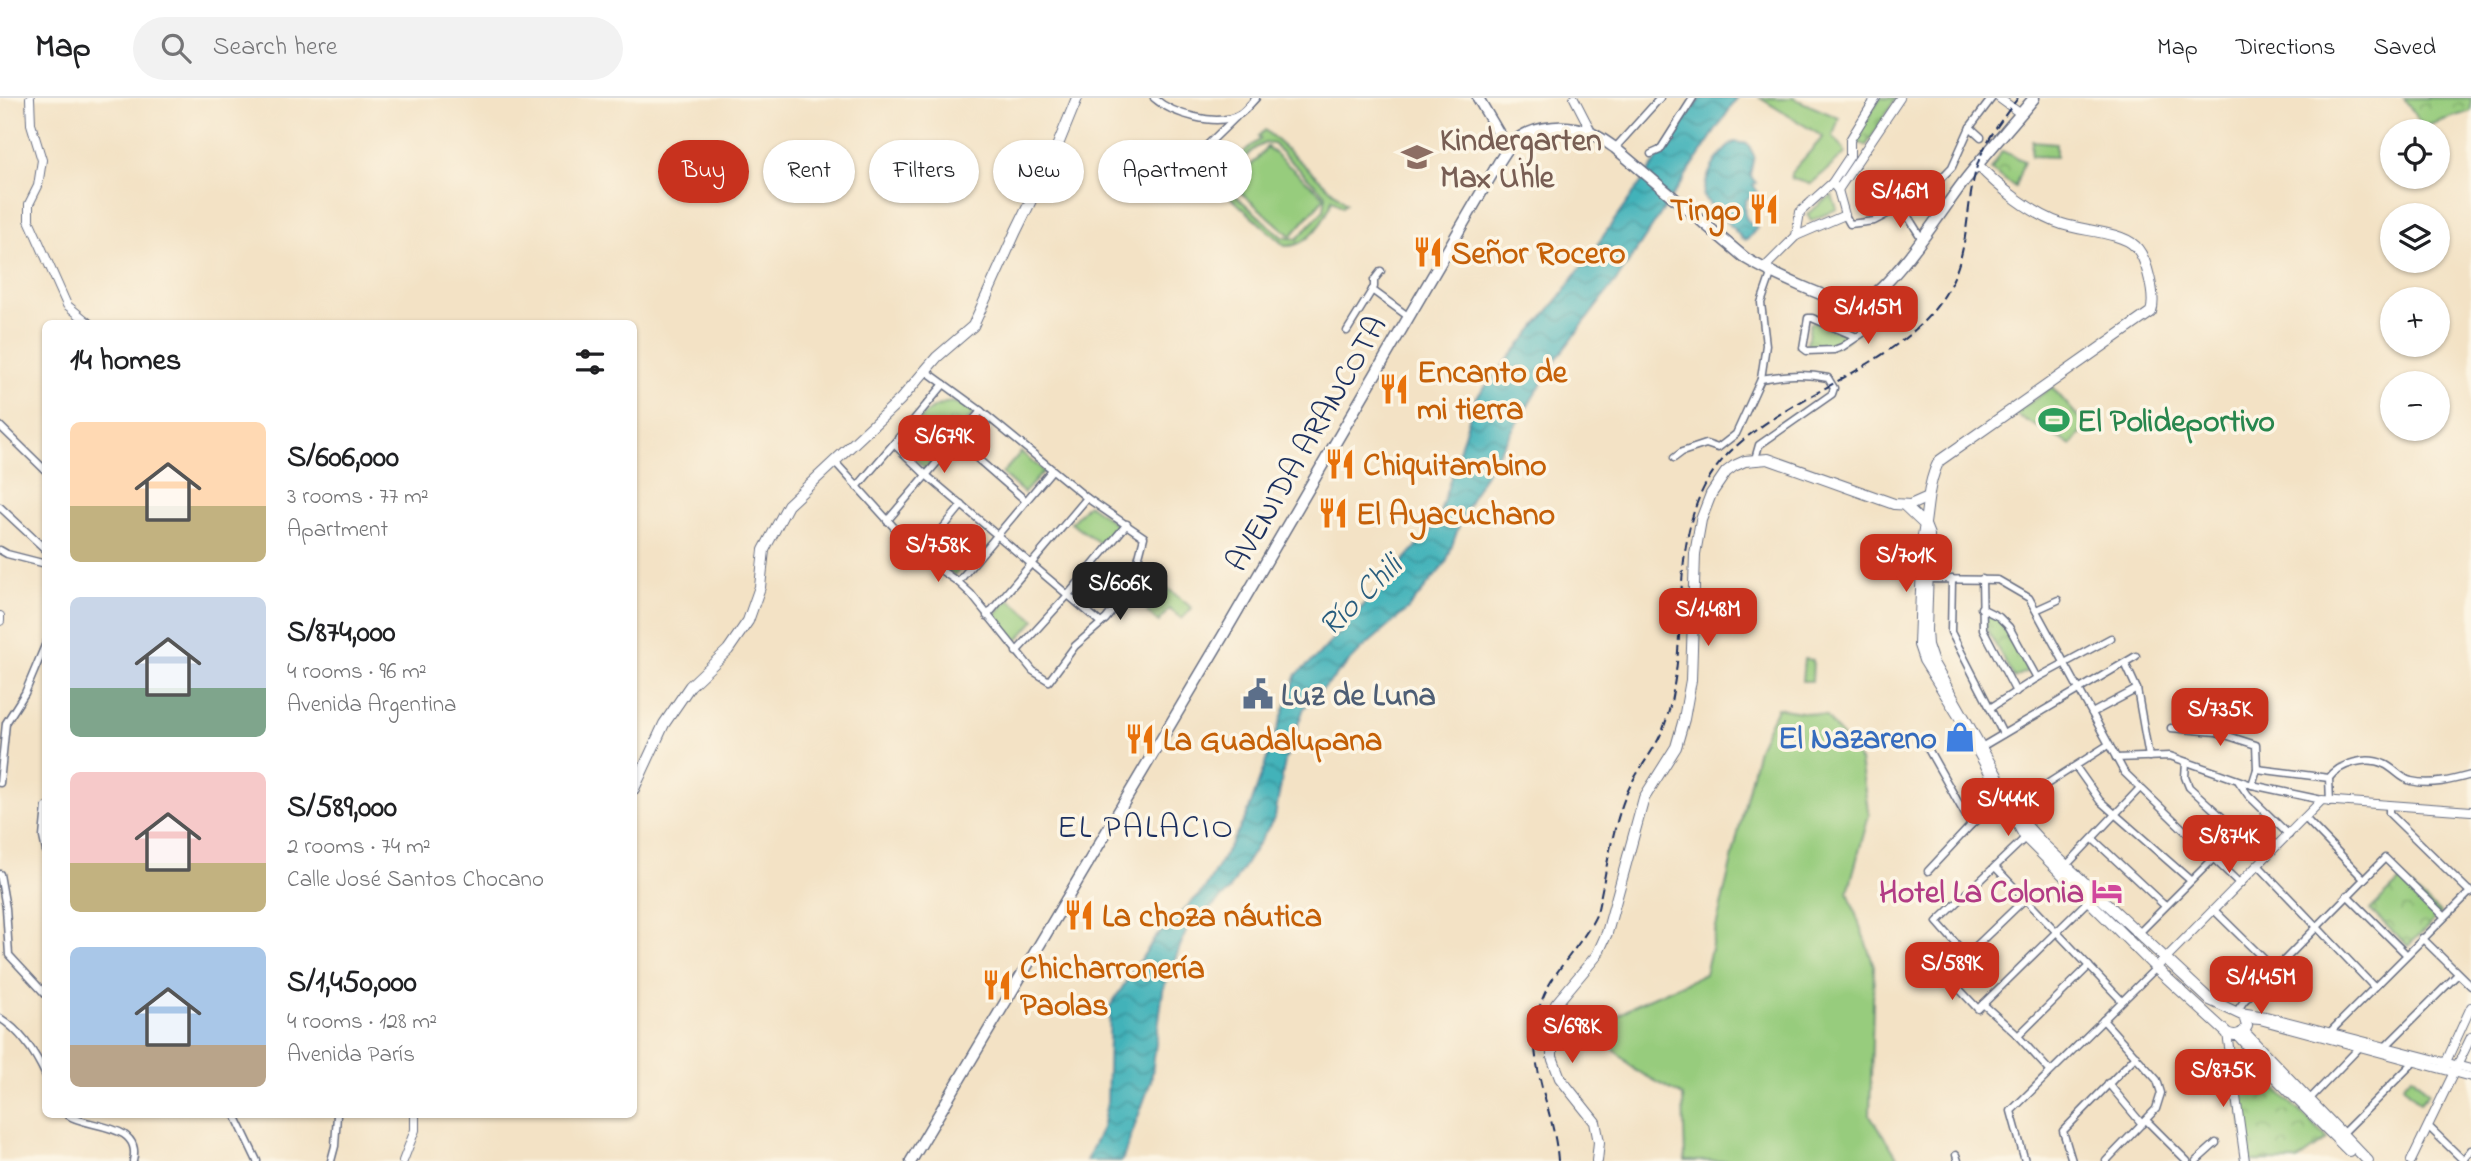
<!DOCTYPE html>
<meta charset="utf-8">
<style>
body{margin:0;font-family:"Indie Flower",sans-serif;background:#f2f2f2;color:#202124;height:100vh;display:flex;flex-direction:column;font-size:26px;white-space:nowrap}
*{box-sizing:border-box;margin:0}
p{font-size:23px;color:#757577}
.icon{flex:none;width:38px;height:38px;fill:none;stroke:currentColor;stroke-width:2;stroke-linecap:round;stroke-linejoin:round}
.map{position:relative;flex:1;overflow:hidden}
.panel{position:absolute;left:42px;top:222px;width:595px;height:798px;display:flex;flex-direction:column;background:#fff;border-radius:10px;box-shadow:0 2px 5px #0004}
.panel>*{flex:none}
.top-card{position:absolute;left:658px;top:42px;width:665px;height:63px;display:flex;gap:14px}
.fabs{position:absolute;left:2380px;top:21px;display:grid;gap:14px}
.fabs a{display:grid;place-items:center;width:70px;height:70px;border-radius:50%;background:#fff;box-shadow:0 2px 5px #0004;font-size:35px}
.price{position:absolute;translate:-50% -60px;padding:0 16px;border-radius:14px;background:#c8321e;color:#fff;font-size:23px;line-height:46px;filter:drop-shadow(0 2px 4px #0008)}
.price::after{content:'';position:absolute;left:50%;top:42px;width:21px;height:16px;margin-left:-10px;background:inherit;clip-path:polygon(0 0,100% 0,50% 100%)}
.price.current{background:#222;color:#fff}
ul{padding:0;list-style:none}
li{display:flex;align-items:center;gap:21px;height:175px;padding:0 28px}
li span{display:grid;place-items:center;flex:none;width:196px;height:140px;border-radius:10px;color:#555}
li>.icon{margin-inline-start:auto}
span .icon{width:84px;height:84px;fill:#fffc;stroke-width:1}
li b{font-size:30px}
h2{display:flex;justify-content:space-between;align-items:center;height:84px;padding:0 28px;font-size:30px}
.pill{padding:0 24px;border-radius:32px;background:#fff;box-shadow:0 2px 5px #0004;font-size:24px;line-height:63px}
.pill.current{background:#c8321e;color:#fff}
header{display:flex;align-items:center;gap:42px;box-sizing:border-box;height:98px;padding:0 35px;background:#fff;border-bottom:2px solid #e0e0e0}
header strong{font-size:33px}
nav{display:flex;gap:38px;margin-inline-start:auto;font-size:24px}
.search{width:490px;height:63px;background:#f2f2f2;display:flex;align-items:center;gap:18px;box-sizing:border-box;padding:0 24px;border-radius:38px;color:#757577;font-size:26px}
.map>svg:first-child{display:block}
.grass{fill:#97cc7d;stroke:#597e6e;stroke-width:2;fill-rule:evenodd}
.park{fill:url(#park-crowns);stroke:#597e6e;stroke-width:2}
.water{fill:url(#water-waves);stroke:#2e708c;stroke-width:2}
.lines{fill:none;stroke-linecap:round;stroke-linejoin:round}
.minor-casing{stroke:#676e82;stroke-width:9}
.tertiary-casing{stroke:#676e82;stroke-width:10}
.secondary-casing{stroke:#676e82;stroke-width:12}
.primary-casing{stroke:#676e82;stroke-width:13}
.minor{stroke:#fff;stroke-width:6}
.tertiary{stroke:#fff;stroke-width:8}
.secondary{stroke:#fff;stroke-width:10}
.primary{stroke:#fff;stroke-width:10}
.rail{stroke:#1b2f5e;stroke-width:2;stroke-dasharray:10 5;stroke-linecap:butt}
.labels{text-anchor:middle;stroke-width:7;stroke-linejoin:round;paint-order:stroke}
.education-label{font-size:32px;font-weight:bold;fill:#785e54;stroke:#fcf5e5;text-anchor:start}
.food-label{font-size:32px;font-weight:bold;fill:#c56008;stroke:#fcf5e5;text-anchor:start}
.leisure-label{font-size:32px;font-weight:bold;fill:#27864d;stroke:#fcf5e5;text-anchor:start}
.street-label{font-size:32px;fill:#1b2f5e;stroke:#fcf5e5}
.service-label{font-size:32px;font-weight:bold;fill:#4e5e75;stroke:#fcf5e5;text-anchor:start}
.shop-label{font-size:32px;font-weight:bold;fill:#366cbe;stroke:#fcf5e5;text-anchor:end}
.hotel-label{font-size:32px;font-weight:bold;fill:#b23c85;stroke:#fcf5e5;text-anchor:end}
.water-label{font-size:33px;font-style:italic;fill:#295d7e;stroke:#fcf5e5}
.neighbourhood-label{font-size:33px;letter-spacing:2px;fill:#1b2f5e;stroke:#fcf5e5}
</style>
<header>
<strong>Map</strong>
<div class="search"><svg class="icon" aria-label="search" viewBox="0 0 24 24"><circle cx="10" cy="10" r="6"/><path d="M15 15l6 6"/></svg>Search here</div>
<nav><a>Map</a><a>Directions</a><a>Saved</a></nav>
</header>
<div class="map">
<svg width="2471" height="1063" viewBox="0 0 2471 1063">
<defs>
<pattern id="park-crowns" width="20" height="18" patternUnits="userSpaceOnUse" patternTransform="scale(1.75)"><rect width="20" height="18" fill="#97cc7d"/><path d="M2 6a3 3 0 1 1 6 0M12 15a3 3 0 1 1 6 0" fill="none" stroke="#7aa66a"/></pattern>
<pattern id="water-waves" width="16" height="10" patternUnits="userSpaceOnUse" patternTransform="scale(1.75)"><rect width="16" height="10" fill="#42b2b9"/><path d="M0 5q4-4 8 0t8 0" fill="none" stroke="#36919a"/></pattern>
</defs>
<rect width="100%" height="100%" fill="#fcf5e5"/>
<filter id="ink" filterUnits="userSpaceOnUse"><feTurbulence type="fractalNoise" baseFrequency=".0143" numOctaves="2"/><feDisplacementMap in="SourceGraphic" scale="14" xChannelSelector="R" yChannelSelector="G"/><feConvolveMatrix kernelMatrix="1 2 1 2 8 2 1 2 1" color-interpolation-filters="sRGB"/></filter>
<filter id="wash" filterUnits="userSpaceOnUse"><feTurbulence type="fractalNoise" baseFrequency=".00686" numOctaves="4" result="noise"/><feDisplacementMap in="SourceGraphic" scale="28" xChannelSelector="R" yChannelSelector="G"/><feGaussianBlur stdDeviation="1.57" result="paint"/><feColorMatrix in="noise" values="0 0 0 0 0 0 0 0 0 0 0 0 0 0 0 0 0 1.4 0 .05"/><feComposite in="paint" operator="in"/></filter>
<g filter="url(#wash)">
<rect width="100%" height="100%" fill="#f3e2c5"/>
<g class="grass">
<polygon points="1760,0 1793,0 1839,20 1833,38 1846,55 1811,86 1792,81 1791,75 1823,39"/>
<path d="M1265,32L1346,105L1342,109L1332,101C1328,120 1307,150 1285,148L1229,98C1219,76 1243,52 1261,41L1258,38ZM1265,45L1273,46L1326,97L1324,112L1297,141L1282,139L1235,97C1224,78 1248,52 1265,45Z"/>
<polygon points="2032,43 2056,45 2056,59 2031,58"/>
<polygon points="1267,49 1325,99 1291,138 1233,88"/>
<polygon points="1832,97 1837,111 1811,123 1807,116"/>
<polygon points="2052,289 2087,329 2071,347 2014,316"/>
<polygon points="1021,354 1044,373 1024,395 1002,376"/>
<polygon points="1088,406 1117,427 1101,446 1071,425"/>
<polygon points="943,436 971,456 955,477 926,456"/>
<polygon points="1167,490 1192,510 1182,521 1169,511 1159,524 1147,514"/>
<polygon points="1009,501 1035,522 1015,545 994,518"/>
<polygon points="1804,561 1813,562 1812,583 1802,583"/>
<polygon points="1777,610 1826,618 1860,663 1869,717 1848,794 1874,868 1870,1017 1900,1063 1685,1063 1683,998 1635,972 1594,932 1637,906 1705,876 1758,650"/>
<polygon points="2412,978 2429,995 2420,1005 2403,987"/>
</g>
<g class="park">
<polygon points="1880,0 1896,0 1866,48 1854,42"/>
<polygon points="2404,0 2471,0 2471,13 2423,29"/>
<polygon points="2002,53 2024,63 2015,89 1991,72"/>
<path d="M1813,224L1850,238L1849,241C1836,249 1820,254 1807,246L1810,226Z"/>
<path d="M951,304L963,307L975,314L926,371L898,346C914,329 926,307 951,304Z"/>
<polygon points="1984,513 1998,520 2029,572 2014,580 1985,528"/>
<polygon points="2402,781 2441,816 2408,848 2370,812"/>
<polygon points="2241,957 2328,1041 2297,1063 2249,1063 2233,962"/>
</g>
<g class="water">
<polygon points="1701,0 1737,0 1619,179 1558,259 1476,391 1460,425 1446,465 1407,512 1362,551 1304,610 1285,663 1275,719 1228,794 1187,831 1163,892 1151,983 1122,1063 1086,1063 1102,1030 1107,1004 1110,908 1155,840 1205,791 1247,717 1297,576 1317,559 1436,427 1475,301 1560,199"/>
<path d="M1734,44L1748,46L1754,58L1750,77L1756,85L1753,86L1757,94L1746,102C1742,115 1745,123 1757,130L1747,142L1743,141L1703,99C1706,76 1715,59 1734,44Z"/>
</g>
</g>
<g filter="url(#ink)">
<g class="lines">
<g class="minor-casing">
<g id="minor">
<path d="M1154,0C1172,16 1218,30 1240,16C1246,12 1251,5 1256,0"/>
<polyline points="1970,29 1981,39"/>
<polyline points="1615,50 1660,0"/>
<polyline points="1651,56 1660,52 1693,0"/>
<polyline points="1192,62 1236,19"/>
<polyline points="1902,109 1922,141"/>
<polyline points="1845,117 1850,126 1874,123 1927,95 1952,69 1970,29 1992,0"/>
<polyline points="1372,192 1409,219"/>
<polyline points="1347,233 1374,189 1374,182 1381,173"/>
<polyline points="1857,239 1812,220 1808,220 1803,250 1807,253 1834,252 1842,249 1893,215 1892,205 1880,192"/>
<polyline points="0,328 46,373"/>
<polyline points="956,342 1025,402"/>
<polyline points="895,347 926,377 1101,525"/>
<polyline points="1674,360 1682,354 1706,346 1718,350 1736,336 1761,281 1766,247 1761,205 1770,179 1769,174"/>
<path d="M1755,361L1759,347L1832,296L1834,290L1828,280C1805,275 1785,277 1761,281"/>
<polyline points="835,364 920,458 958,484 971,496 1033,573 1049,583 1075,548 1106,521 1131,489 1144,439 1087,400 981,313 926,273"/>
<polyline points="857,389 944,286"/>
<polyline points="0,409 46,452"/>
<polyline points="887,423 981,313"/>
<polyline points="0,452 7,456 46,466"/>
<polyline points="920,458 962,407"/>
<polyline points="1928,481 1998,482 2029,500 2124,674 2240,786"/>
<polyline points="1952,481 1951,534 1990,610"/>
<polyline points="1982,481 1983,531 2016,594"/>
<polyline points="958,484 1052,372"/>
<polyline points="1981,510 1999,519 2009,529 2037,580"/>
<polyline points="2036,512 2058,502"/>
<polyline points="987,518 1087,400"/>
<polyline points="1016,554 1068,497 1127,426"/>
<polyline points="2125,565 2137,591 2149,659"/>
<polyline points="2092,615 2137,591"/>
<polyline points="2171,630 2216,634 2256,647 2257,671 2252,687"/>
<polyline points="2003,636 1990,610 2037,580 2111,540"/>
<polyline points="1923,642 1971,727"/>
<polyline points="1978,651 2136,558"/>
<polyline points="2116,660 2170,658 2252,687 2322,702"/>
<polyline points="2186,664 2185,679 2189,689 2266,759"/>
<polyline points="2076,669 2100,703 2190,782"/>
<polyline points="2257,671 2329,680 2330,704"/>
<path d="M2329,680C2340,665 2367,658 2384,666C2394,670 2401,681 2411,683C2431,688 2453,682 2471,677"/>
<polyline points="2239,684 2248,697 2289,737"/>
<polyline points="0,685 6,625 25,595 46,545"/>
<polyline points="2014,707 2108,647"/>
<polyline points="2389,707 2389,715 2471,795"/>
<polyline points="46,709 43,739 46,753"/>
<polyline points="2305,720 2363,780"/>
<polyline points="2093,741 2165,808"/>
<polyline points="2259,768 2374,889"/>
<polyline points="1995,769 2122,903"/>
<polyline points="2064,770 2140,690"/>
<polyline points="1928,773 1971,727 2005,697"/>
<polyline points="0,776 6,810 9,857 46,897"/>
<polyline points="2347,797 2406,856"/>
<polyline points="2025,801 1946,877 1978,911 2089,802"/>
<polyline points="2214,812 2275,872"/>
<polyline points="2139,835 2213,761"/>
<polyline points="2422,840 2471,888"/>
<polyline points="1967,858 1937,824 2027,738"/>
<polyline points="1983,906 2015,935 2050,973"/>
<polyline points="2237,913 2244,903 2385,760 2444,818"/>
<path d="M0,920C22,934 36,956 46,978"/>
<polyline points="2103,922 2157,982 2161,995 2156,1011 2106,1063"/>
<polyline points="2329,935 2471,793"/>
<polyline points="2018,938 2089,868"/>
<polyline points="2385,949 2458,876"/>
<polyline points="2108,985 2142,1026"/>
<polyline points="2307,1004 2360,949"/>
<path d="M68,1017C84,1030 143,1024 133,1063"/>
<polyline points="235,1017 257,1063"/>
<polyline points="2146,1022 2187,1063"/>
<polyline points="2428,1028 2464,1063"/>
<polyline points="2341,1037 2414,964"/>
<polyline points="1956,1057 1958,1063"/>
<polyline points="2463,1062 2471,1052"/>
<polyline points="331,1063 335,1048 337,1017"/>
<polyline points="2025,1063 2011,1013 2156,870"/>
<polyline points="2072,1063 2063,1033 2136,958"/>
<polyline points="2196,1063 2216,1045"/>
</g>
</g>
<g class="tertiary-casing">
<g id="tertiary">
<polyline points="30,0 31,26 42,62 38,88 29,106 29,122 67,207 90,226"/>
<polyline points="1574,0 1592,35"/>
<polyline points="1999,0 2021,16"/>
<polyline points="1838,92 1900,0"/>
<polyline points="1796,138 1800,114 1832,85 1850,58 1850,42 1876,0"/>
<polyline points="1769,174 1768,166 1796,138 1845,117 1838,92 1832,85"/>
<polyline points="0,518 0,523"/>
<polyline points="2156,870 2322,702 2471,713"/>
<polyline points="2240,914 2266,918 2471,971"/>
<polyline points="2246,921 2260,922 2471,979"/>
<polyline points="2227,935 2245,1063"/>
<polyline points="2445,966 2471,909"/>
<polyline points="403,1063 415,1032 415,1017"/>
<polyline points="2411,1063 2471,939"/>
</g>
</g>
<g class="secondary-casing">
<g id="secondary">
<path d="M1905,408L1925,427L1929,437L1926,532L1927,547L1933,565L2024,725L2044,747L2210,902L2244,918L2247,928C2243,937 2235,939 2227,935L2156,870L2025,739L1960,620L1924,562L1919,547L1923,438C1928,412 1927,386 1939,363L2151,214C2156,200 2147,159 2135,148C2121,134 2082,133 2062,126C2034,117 1998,89 1978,67"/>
<polyline points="634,691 664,626 690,588 728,552 748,523 760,489 764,452 788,407 900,302 937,259 973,228 1016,133 1057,49 1077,0"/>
<polyline points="2244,934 2368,1063"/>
<polyline points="2238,937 2270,974 2349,1053"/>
<polyline points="1597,1063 1599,1044 1595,1024 1560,980 1552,959 1552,928 1556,906 1597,857 1607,835 1644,700 1676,649 1684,621 1691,582 1695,456 1701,422 1711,396 1726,374 1734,368 1745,363 1768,361 1894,406 1910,407 1928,399"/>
</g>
</g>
<g class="primary-casing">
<g id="primary">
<polyline points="1478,0 1508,51"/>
<path d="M911,1063L1224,536L1499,64C1504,57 1508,48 1516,42C1535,27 1570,25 1591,35C1600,39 1608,45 1615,50L1745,160C1765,172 1838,208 1858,205C1887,200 1945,107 1965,82C1987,54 2011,28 2034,0"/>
</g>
</g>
<use href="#minor" class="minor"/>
<use href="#tertiary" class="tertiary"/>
<use href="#secondary" class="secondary"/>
<use href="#primary" class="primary"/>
<path class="rail" d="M1558,1063C1555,1009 1520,959 1542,902C1554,870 1583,847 1597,815C1606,776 1611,734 1626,697C1634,677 1648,661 1658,642C1667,625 1671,606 1674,587C1687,512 1669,418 1726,358C1784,297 1892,272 1940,204C1972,158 1963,117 1977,68C1984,44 2003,20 2018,0"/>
</g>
</g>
<defs>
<g id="school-bare" transform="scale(2.415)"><path d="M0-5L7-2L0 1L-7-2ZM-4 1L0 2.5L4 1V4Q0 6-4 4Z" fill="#8d6e63" stroke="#fcf5e5" stroke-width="2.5" paint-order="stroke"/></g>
<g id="restaurant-bare" transform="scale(2.415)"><path d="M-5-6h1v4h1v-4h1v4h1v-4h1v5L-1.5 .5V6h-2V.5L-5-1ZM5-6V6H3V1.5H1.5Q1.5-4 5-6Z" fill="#e8710a" stroke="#fcf5e5" stroke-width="2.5" paint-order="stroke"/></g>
<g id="stadium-bare" transform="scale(2.415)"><path d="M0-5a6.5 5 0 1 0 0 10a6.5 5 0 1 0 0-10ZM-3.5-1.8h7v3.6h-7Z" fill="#2e9e5b" stroke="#fcf5e5" stroke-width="2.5" paint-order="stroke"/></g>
<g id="civic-bare" transform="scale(2.415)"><path d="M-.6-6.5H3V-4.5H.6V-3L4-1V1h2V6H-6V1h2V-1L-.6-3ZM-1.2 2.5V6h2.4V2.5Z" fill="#5c6f8a" stroke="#fcf5e5" stroke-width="2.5" paint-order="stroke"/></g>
<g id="shop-bare" transform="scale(2.415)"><path d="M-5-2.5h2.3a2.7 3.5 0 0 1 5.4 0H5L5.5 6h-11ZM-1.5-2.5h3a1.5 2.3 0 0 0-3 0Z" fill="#3f7fe0" stroke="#fcf5e5" stroke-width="2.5" paint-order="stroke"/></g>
<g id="hotel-bare" transform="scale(2.415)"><path d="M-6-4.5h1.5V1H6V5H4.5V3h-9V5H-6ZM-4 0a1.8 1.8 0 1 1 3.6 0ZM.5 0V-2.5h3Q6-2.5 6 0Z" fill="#d1479c" stroke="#fcf5e5" stroke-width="2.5" paint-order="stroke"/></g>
</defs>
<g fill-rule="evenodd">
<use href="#school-bare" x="1417" y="59"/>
<use href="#restaurant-bare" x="1764" y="111"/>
<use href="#restaurant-bare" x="1428" y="154"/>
<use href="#restaurant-bare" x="1394" y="291"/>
<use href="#stadium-bare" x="2054" y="322"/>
<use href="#restaurant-bare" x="1340" y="366"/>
<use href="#restaurant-bare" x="1333" y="415"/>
<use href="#civic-bare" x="1258" y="596"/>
<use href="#shop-bare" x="1960" y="639"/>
<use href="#restaurant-bare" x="1140" y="641"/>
<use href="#hotel-bare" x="2107" y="793"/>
<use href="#restaurant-bare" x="1079" y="817"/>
<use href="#restaurant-bare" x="997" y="887"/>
</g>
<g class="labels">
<g class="education-label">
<text x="1440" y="52">Kindergarten<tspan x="1440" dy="37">Max Uhle</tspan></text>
</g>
<g class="food-label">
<text x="1741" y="122" text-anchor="end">Tingo</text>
<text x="1451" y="165">Señor Rocero</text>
<text x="1417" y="284">Encanto de<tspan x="1417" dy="37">mi tierra</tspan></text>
<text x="1363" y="377">Chiquitambino</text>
<text x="1356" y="426">El Ayacuchano</text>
<text x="1163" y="652">La Guadalupana</text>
<text x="1102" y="828">La choza náutica</text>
<text x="1020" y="880">Chicharronería<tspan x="1020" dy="37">Paolas</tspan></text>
</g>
<g class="leisure-label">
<text x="2077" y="333">El Polideportivo</text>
</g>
<g class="street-label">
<text transform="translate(1305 345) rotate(-60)" y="11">AVENIDA ARANCOTA</text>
</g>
<g class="service-label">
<text x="1281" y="607">Luz de Luna</text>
</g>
<g class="shop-label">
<text x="1937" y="650">El Nazareno</text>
</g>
<g class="hotel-label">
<text x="2084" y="804">Hotel La Colonia</text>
</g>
<g class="water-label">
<text transform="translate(1359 496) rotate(-44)" y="12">Río Chili</text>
</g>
<g class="neighbourhood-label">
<text x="1146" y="739">EL PALACIO</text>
</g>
</g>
</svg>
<div class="fabs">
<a><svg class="icon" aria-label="locate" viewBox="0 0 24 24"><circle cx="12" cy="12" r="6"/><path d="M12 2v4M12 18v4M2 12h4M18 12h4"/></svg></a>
<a><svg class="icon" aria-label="layers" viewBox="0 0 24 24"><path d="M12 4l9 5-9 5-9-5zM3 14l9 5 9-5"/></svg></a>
<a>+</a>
<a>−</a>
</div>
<b class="price" style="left:1900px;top:132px">S/1.6M</b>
<b class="price" style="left:1868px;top:248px">S/1.15M</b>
<b class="price" style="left:944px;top:377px">S/679K</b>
<b class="price" style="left:938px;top:486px">S/758K</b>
<b class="price" style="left:1906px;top:496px">S/701K</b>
<b class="price current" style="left:1120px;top:524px">S/606K</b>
<b class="price" style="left:1708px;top:550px">S/1.48M</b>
<b class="price" style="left:2220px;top:650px">S/735K</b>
<b class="price" style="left:2008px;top:740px">S/444K</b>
<b class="price" style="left:2229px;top:777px">S/874K</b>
<b class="price" style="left:1952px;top:904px">S/589K</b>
<b class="price" style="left:2261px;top:918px">S/1.45M</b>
<b class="price" style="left:1572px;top:967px">S/698K</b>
<b class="price" style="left:2223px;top:1011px">S/875K</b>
<div class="top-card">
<a class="pill current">Buy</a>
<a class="pill">Rent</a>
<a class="pill">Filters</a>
<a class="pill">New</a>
<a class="pill">Apartment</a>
</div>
<section class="panel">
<h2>14 homes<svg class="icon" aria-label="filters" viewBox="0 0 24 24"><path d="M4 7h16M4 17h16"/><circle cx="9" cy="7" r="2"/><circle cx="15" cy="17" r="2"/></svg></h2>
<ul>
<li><span style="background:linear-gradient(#ffd9b3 60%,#c2b280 0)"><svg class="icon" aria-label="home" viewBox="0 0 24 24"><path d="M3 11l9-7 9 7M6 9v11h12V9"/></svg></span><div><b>S/606,000</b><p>3 rooms · 77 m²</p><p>Apartment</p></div></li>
<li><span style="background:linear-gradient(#c9d6e8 65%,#7fa58c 0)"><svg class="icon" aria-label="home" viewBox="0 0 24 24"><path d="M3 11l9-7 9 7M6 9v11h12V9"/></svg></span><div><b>S/874,000</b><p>4 rooms · 96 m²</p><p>Avenida Argentina</p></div></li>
<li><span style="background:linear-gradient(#f6c9c9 65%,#c2b280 0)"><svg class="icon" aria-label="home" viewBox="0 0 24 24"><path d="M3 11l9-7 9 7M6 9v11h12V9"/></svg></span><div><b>S/589,000</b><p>2 rooms · 74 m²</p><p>Calle José Santos Chocano</p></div></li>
<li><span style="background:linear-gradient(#a9c7e8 70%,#b9a48a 0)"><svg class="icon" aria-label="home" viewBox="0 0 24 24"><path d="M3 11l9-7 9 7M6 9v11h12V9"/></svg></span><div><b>S/1,450,000</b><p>4 rooms · 128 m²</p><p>Avenida París</p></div></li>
</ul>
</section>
</div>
